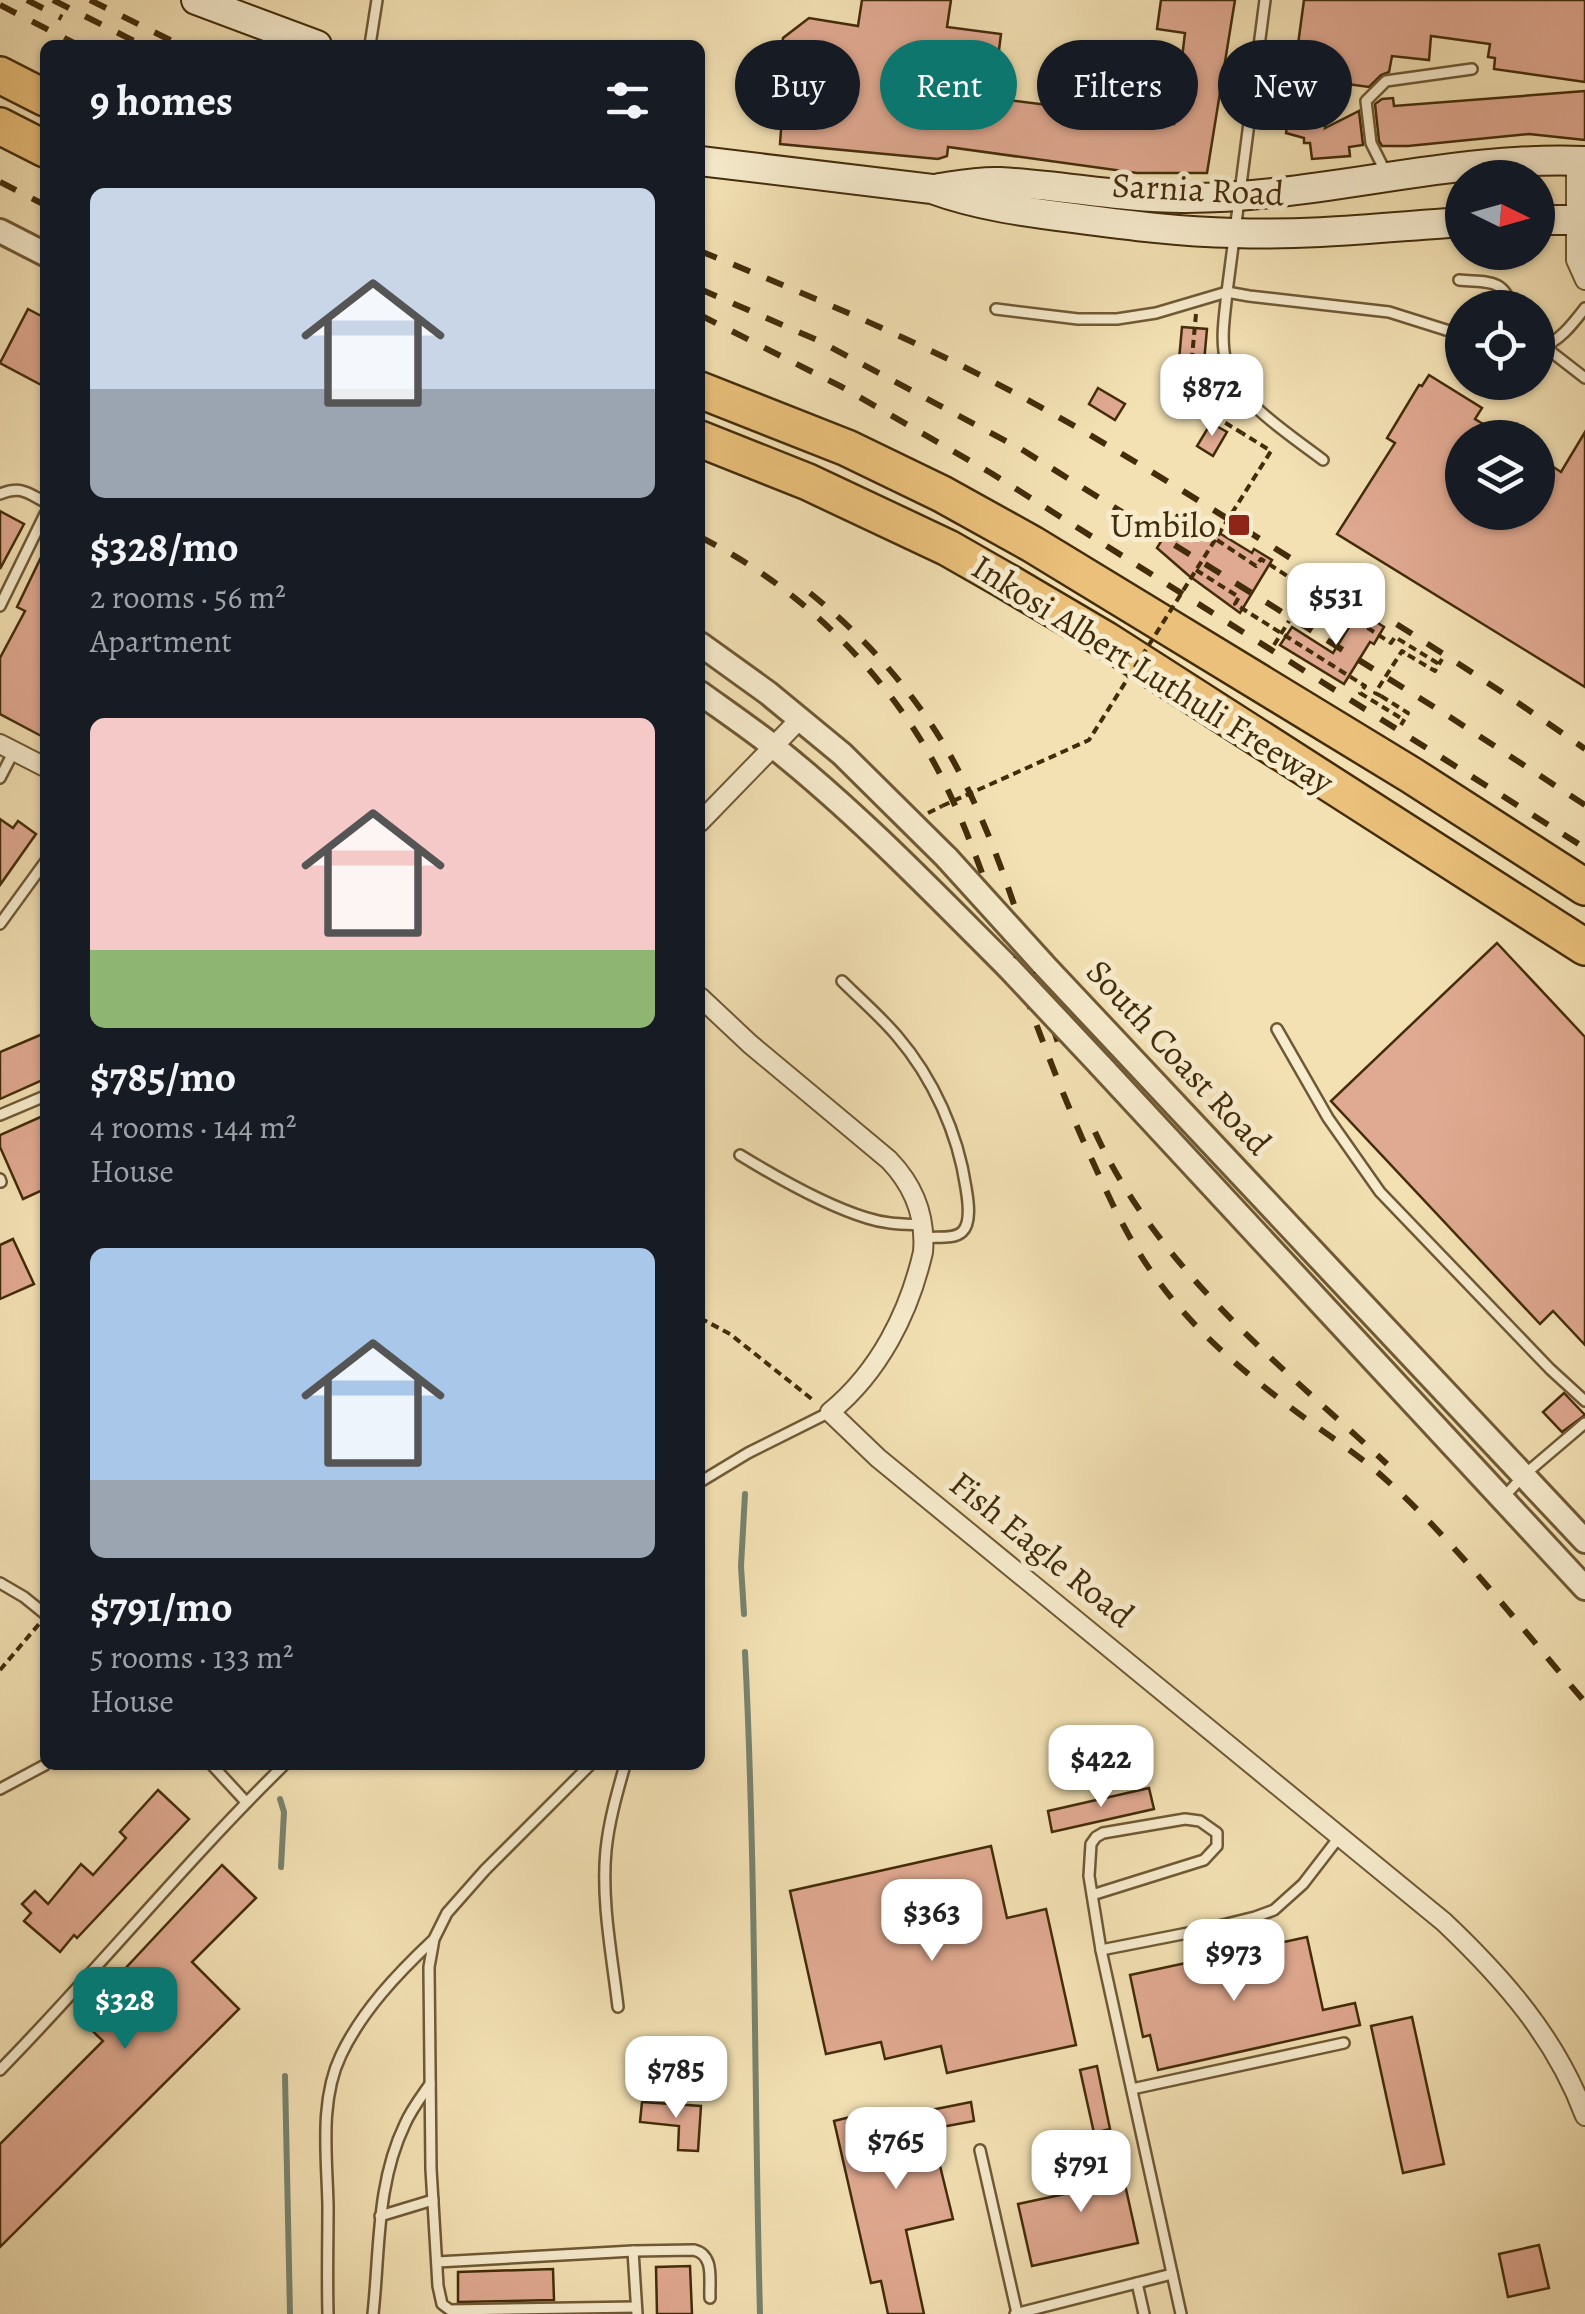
<!DOCTYPE html>
<meta charset="utf-8">
<style>
body{margin:0;font-family:Alegreya,serif;background:#20242c;color:#f1f3f6;height:100vh;display:flex;flex-direction:column;font-size:38px;white-space:nowrap}
*{box-sizing:border-box;margin:0}
p{font-size:32px;color:#9ea1a6}
.icon{flex:none;width:55px;height:55px;fill:none;stroke:currentColor;stroke-width:2;stroke-linecap:round;stroke-linejoin:round}
.map{position:relative;flex:1;overflow:hidden}
.side{position:absolute;left:40px;top:40px;width:665px;height:1730px;display:flex;flex-direction:column;background:#171b24;border-radius:15px;box-shadow:0 2px 8px #0004}
.side>*{flex:none}
.banner{position:absolute;left:735px;top:40px;width:700px;height:90px;display:flex;gap:20px}
.needle{width:65px;rotate:95deg}
.tools{position:absolute;left:1445px;top:160px;display:grid;gap:20px}
.tools a{display:grid;place-items:center;width:110px;height:110px;border-radius:50%;background:#171b24;box-shadow:0 2px 8px #0004;font-size:50px}
.price{position:absolute;translate:-50% -85px;padding:0 22px;border-radius:20px;background:#fff;color:#222;font-size:32px;line-height:65px;filter:drop-shadow(0 2px 5px #0008)}
.price::after{content:'';position:absolute;left:50%;top:60px;width:30px;height:22px;margin-left:-15px;background:inherit;clip-path:polygon(0 0,100% 0,50% 100%)}
.price.selected{background:#0f766e;color:#fff}
ul{padding:0;list-style:none}
li{display:grid;align-content:center;gap:20px;height:530px;padding:0 50px}
li span{display:grid;place-items:center;height:310px;border-radius:15px;color:#555}
li>.icon{margin-inline-start:auto}
span .icon{width:180px;height:180px;fill:#fffc;stroke-width:1}
li b{font-size:42px}
h2{display:flex;justify-content:space-between;align-items:center;height:120px;padding:0 50px;font-size:42px}
.chip{padding:0 35px;border-radius:45px;background:#171b24;box-shadow:0 2px 8px #0004;font-size:35px;line-height:90px}
.chip.selected{background:#0f766e;color:#fff}
.map>svg:first-child{display:block}
.lines{fill:none;stroke-linecap:round;stroke-linejoin:round}
.stream{stroke:#78836e;stroke-width:6}
.building{fill:#e0a991;stroke:#432c0a;stroke-width:2.5}
.service-casing{stroke:#6f5934;stroke-width:14}
.minor-casing{stroke:#6f5934;stroke-width:22}
.tertiary-casing{stroke:#6f5934;stroke-width:28}
.secondary-casing{stroke:#432c0a;stroke-width:32}
.motorway-casing{stroke:#432c0a;stroke-width:40}
.path{stroke:#432c0a;stroke-width:4;stroke-dasharray:8 5;stroke-linecap:butt}
.service{stroke:#f7ecce;stroke-width:9}
.minor{stroke:#f7ecce;stroke-width:18}
.tertiary{stroke:#f7ecce;stroke-width:22}
.secondary{stroke:#f7ecce;stroke-width:28}
.motorway{stroke:#eac07a;stroke-width:35}
.rail{stroke:#432c0a;stroke-width:6;stroke-dasharray:18 18;stroke-linecap:butt}
.tertiary-bridge-casing{stroke:#6f5934;stroke-width:28;stroke-linecap:butt}
.path-bridge{stroke:#432c0a;stroke-width:4;stroke-dasharray:8 5;stroke-linecap:butt}
.tertiary-bridge{stroke:#f7ecce;stroke-width:22}
.poi-dot{fill:#8f2418;stroke:#f7ecce;stroke-width:4}
.labels{text-anchor:middle;stroke-width:10;stroke-linejoin:round;paint-order:stroke}
.street-label{font-size:35px;fill:#432c0a;stroke:#f7ecce}
.poi-label{font-size:35px;fill:#432c0a;stroke:#f7ecce;text-anchor:end}
</style>
<div class="map">
<svg width="1585" height="2314" viewBox="0 0 1585 2314">
<rect width="100%" height="100%" fill="#f3e1b4"/>
<filter id="stains"><feTurbulence type="fractalNoise" baseFrequency=".002" numOctaves="4"/><feColorMatrix values="0 0 0 0 .2 0 0 0 0 .09 0 0 0 0 .02 0 0 0 .5 -.17"/></filter>
<radialGradient id="worn" r=".72"><stop offset=".6" stop-color="#630" stop-opacity="0"/><stop offset="1" stop-color="#630" stop-opacity=".3"/></radialGradient>
<g class="lines">
<g class="stream">
<polyline points="744,1614 741,1566 745,1494"/>
<path d="M745,1652C756,1872 754,2093 760,2314"/>
<polyline points="280,1799 284,1812 281,1867"/>
<polyline points="285,2076 290,2314"/>
</g>
</g>
<g class="building">
<polygon points="862,0 951,0 947,27 1001,34 993,98 1143,117 1143,120 1174,124 1185,33 1157,29 1161,0 1235,0 1207,173 1137,173 948,147 947,156 938,159 780,144 783,102 739,95 744,61 780,66 783,38 809,18 858,26"/>
<polygon points="1304,0 1585,0 1585,82 1494,69 1495,58 1488,57 1490,44 1431,36 1429,60 1392,56 1389,72 1381,75 1369,87 1332,82 1325,128 1359,111 1363,145 1349,147 1350,156 1312,159 1310,143 1304,143 1304,138 1286,133"/>
<polygon points="1585,91 1585,140 1529,134 1408,146 1382,146 1379,141 1375,104 1382,99 1393,98 1394,106"/>
<polygon points="28,309 45,318 45,387 0,363"/>
<polygon points="1182,327 1207,329 1202,384 1180,381 1182,361 1179,360"/>
<polygon points="1429,375 1482,408 1475,419 1506,438 1462,438 1462,512 1538,512 1538,457 1561,472 1585,432 1585,687 1337,534 1395,443 1387,438 1419,385 1422,386"/>
<polygon points="1098,388 1125,404 1115,420 1089,404"/>
<polygon points="1211,423 1227,432 1213,456 1197,446"/>
<polygon points="0,511 24,524 0,569"/>
<polygon points="1177,515 1216,531 1252,553 1254,549 1272,560 1240,613 1188,575 1157,548"/>
<polygon points="45,549 45,738 0,714 0,658 25,611 17,607"/>
<polygon points="1359,611 1384,627 1374,644 1370,642 1344,684 1280,645 1292,627 1333,653"/>
<polygon points="0,819 13,828 18,821 36,834 0,885"/>
<polygon points="1497,943 1585,1037 1585,1345 1553,1311 1540,1324 1331,1101"/>
<polygon points="45,1033 45,1079 0,1099 0,1052"/>
<polygon points="45,1115 45,1189 23,1199 0,1147 0,1135"/>
<polygon points="13,1239 34,1284 0,1299 0,1245"/>
<polygon points="1564,1393 1585,1415 1562,1432 1543,1412"/>
<polygon points="1149,1788 1154,1809 1052,1832 1048,1811"/>
<polygon points="158,1790 189,1819 77,1938 74,1935 60,1952 24,1921 31,1913 22,1904 35,1891 48,1904 81,1864 93,1875 126,1838 120,1832"/>
<polygon points="991,1846 1007,1918 1046,1909 1076,2045 947,2073 941,2046 885,2059 881,2042 826,2054 790,1891"/>
<polygon points="222,1865 256,1898 192,1962 239,2009 0,2247 0,2144 103,2041 79,2018"/>
<polygon points="1307,1937 1323,2010 1355,2003 1360,2025 1158,2070 1150,2035 1143,2037 1130,1975"/>
<polygon points="1412,2017 1444,2164 1403,2173 1371,2026"/>
<polygon points="1097,2066 1110,2129 1094,2133 1080,2070"/>
<polygon points="642,2102 701,2106 698,2151 678,2150 679,2126 640,2122"/>
<polygon points="971,2102 974,2121 931,2129 953,2219 906,2230 924,2314 888,2314 881,2281 871,2283 834,2121 879,2110 881,2120"/>
<polygon points="1104,2139 1114,2183 1124,2180 1138,2243 1032,2266 1018,2204 1088,2189 1078,2145"/>
<polygon points="1539,2245 1549,2288 1508,2297 1499,2254"/>
<polygon points="690,2266 692,2314 657,2314 656,2267"/>
<polygon points="553,2269 554,2300 458,2302 458,2272"/>
</g>
<g class="lines">
<g class="service-casing">
<g id="service">
<path d="M1265,0L1227,292C1225,314 1220,339 1226,362C1235,401 1292,436 1323,460"/>
<polyline points="370,45 377,0"/>
<polyline points="1385,171 1371,143 1366,101 1386,81 1472,69"/>
<path d="M1459,280C1486,283 1504,277 1512,308"/>
<polyline points="996,309 1078,319 1117,319 1156,313 1227,292 1249,296 1389,312 1462,335"/>
<polyline points="1545,347 1585,378"/>
<path d="M1538,349C1559,342 1572,325 1585,308"/>
<path d="M0,494C21,486 26,492 45,502"/>
<polyline points="0,606 45,514"/>
<polyline points="0,778 14,751"/>
<polyline points="0,924 45,862"/>
<path d="M842,981C860,999 880,1016 897,1036C933,1078 958,1133 966,1188C968,1200 972,1223 962,1232C953,1240 935,1236 924,1238"/>
<polyline points="1277,1029 1328,1118 1380,1192 1550,1369 1585,1401"/>
<polyline points="0,1115 45,1096"/>
<path d="M740,1155C776,1177 827,1206 867,1218C885,1224 903,1224 921,1225"/>
<polyline points="0,1179 1,1182"/>
<polyline points="700,1482 748,1453 830,1412"/>
<polyline points="1504,1497 1524,1475 1585,1423"/>
<polyline points="0,1583 24,1597 45,1614"/>
<polyline points="212,1765 246,1802"/>
<polyline points="590,1765 485,1870 447,1913 434,1939 429,1967 431,2169 438,2286 442,2304 450,2310 636,2307"/>
<polyline points="0,1789 45,1765"/>
<polyline points="1092,1895 1204,1860 1217,1846 1217,1833 1200,1821 1185,1819 1103,1833 1096,1837 1091,1844 1089,1876 1101,1950 1181,2314"/>
<polyline points="1101,1950 1198,1931 1255,1917 1274,1910 1303,1884 1340,1836"/>
<path d="M618,2007C612,1955 601,1901 606,1850C609,1821 617,1793 625,1765"/>
<path d="M0,2070C97,1971 185,1862 284,1765"/>
<polyline points="1132,2089 1344,2043"/>
<polyline points="980,2150 1017,2313"/>
<polyline points="380,2216 433,2200"/>
<polyline points="633,2251 637,2314"/>
<path d="M437,2262L633,2251L694,2250C715,2255 709,2280 710,2298"/>
<polyline points="1137,2283 1144,2314"/>
<path d="M328,2314C327,2278 328,2242 328,2206C327,2157 319,2101 341,2055C362,2011 397,1974 432,1941"/>
<path d="M373,2314C380,2250 376,2184 405,2124C411,2110 421,2097 430,2084"/>
<polyline points="1015,2314 1172,2274"/>
</g>
</g>
<g class="minor-casing">
<g id="minor">
<polyline points="1576,161 1576,260 1585,280"/>
<polyline points="0,744 45,767"/>
<polyline points="700,822 800,719"/>
<path d="M700,997L750,1044L889,1160C914,1186 926,1216 923,1252C909,1313 879,1372 830,1412L878,1458L1444,1922C1504,1979 1556,2038 1585,2116"/>
</g>
</g>
<g class="tertiary-casing">
<g id="tertiary">
<polyline points="0,231 45,254"/>
<polyline points="700,644 768,693 842,754 947,858"/>
<path d="M700,693C725,711 750,728 774,747C858,814 933,892 1008,967"/>
<polyline points="1043,964 1585,1541"/>
<polyline points="1100,1065 1585,1588"/>
</g>
</g>
<g class="secondary-casing">
<g id="secondary">
<polyline points="196,0 317,45"/>
<path d="M700,161L932,189C979,206 1025,212 1074,218C1127,225 1180,232 1234,233C1310,236 1387,227 1462,222"/>
<path d="M939,188C959,185 979,181 1000,182C1061,185 1121,198 1182,198C1317,199 1450,155 1585,161"/>
<polyline points="1538,220 1585,220"/>
</g>
</g>
<g class="motorway-casing">
<g id="motorway">
<polyline points="0,75 45,98"/>
<polyline points="0,126 45,149"/>
<polyline points="700,390 847,448 942,494 1032,544 1411,775 1585,887"/>
<polyline points="700,439 808,482 948,548 1004,580 1106,640 1585,947"/>
</g>
</g>
<g class="path">
<polyline points="1196,314 1188,400 1242,433"/>
<polyline points="1217,540 1256,566 1261,559 1391,643 1395,637 1439,664"/>
<polyline points="1196,570 1239,597 1235,604 1365,686 1360,693 1404,720"/>
<polyline points="1304,605 1320,582"/>
<polyline points="1274,645 1289,621"/>
<polyline points="1408,655 1435,671 1442,659"/>
<polyline points="1381,696 1408,713 1401,725"/>
<polyline points="928,813 942,806"/>
<polyline points="700,1318 730,1334 813,1400"/>
<polyline points="0,1670 39,1624"/>
</g>
<use href="#service" class="service"/>
<use href="#minor" class="minor"/>
<use href="#tertiary" class="tertiary"/>
<use href="#secondary" class="secondary"/>
<use href="#motorway" class="motorway"/>
<g class="rail">
<polyline points="27,0 62,18"/>
<polyline points="53,0 142,45"/>
<polyline points="90,0 180,45"/>
<polyline points="0,5 78,45"/>
<polyline points="0,182 45,205"/>
<path d="M700,251C796,290 892,330 984,377C1090,431 1191,496 1292,559C1391,620 1490,682 1585,749"/>
<polyline points="700,289 817,340 1021,449 1450,717 1585,805"/>
<polyline points="700,315 842,387 991,473 1585,848"/>
<path d="M700,537C795,584 880,666 932,759C961,811 981,870 1001,926C1026,998 1052,1069 1082,1138C1104,1186 1125,1236 1156,1278C1192,1328 1238,1367 1286,1404C1318,1429 1353,1450 1383,1477C1458,1544 1519,1626 1585,1702"/>
<path d="M810,593C866,638 915,693 950,755C1001,845 1028,951 1060,1049"/>
<path d="M1095,1132C1158,1269 1279,1364 1387,1464"/>
</g>
<g class="tertiary-bridge-casing">
<g id="tertiary-bridge">
<polyline points="947,858 1043,964"/>
<polyline points="1008,967 1100,1065"/>
</g>
</g>
<g class="path-bridge">
<polyline points="1381,696 1375,693 1402,651 1408,655"/>
<polyline points="942,806 1089,740 1271,451 1242,433"/>
</g>
<use href="#tertiary-bridge" class="tertiary-bridge"/>
</g>
<rect class="poi-dot" x="1227" y="513" width="24" height="24" rx="5"/>
<g class="labels">
<g class="street-label">
<text transform="translate(1198 189) rotate(3)" y="12">Sarnia Road</text>
<text transform="translate(1153 674) rotate(32)" y="12">Inkosi Albert Luthuli Freeway</text>
<text transform="translate(1179 1057) rotate(47)" y="12">South Coast Road</text>
<text transform="translate(1042 1549) rotate(39)" y="12">Fish Eagle Road</text>
</g>
<g class="poi-label">
<text x="1216" y="537">Umbilo</text>
</g>
</g>
<rect width="100%" height="100%" filter="url(#stains)"/>
<rect width="100%" height="100%" fill="url(#worn)"/>
</svg>
<div class="tools">
<a><svg class="needle" viewBox="-14 -14 28 28"><path d="M0-13l5 13h-10z" fill="#e53935"/><path d="M0 13l5-13h-10z" fill="#9ea1a6"/></svg></a>
<a><svg class="icon" aria-label="locate" viewBox="0 0 24 24"><circle cx="12" cy="12" r="6"/><path d="M12 2v4M12 18v4M2 12h4M18 12h4"/></svg></a>
<a><svg class="icon" aria-label="layers" viewBox="0 0 24 24"><path d="M12 4l9 5-9 5-9-5zM3 14l9 5 9-5"/></svg></a>
</div>
<b class="price" style="left:1212px;top:439px">$872</b>
<b class="price" style="left:1336px;top:648px">$531</b>
<b class="price" style="left:1101px;top:1810px">$422</b>
<b class="price" style="left:932px;top:1964px">$363</b>
<b class="price" style="left:1234px;top:2004px">$973</b>
<b class="price selected" style="left:125px;top:2052px">$328</b>
<b class="price" style="left:676px;top:2121px">$785</b>
<b class="price" style="left:896px;top:2192px">$765</b>
<b class="price" style="left:1081px;top:2215px">$791</b>
<div class="banner">
<a class="chip">Buy</a>
<a class="chip selected">Rent</a>
<a class="chip">Filters</a>
<a class="chip">New</a>
</div>
<section class="side">
<h2>9 homes<svg class="icon" aria-label="filters" viewBox="0 0 24 24"><path d="M4 7h16M4 17h16"/><circle cx="9" cy="7" r="2"/><circle cx="15" cy="17" r="2"/></svg></h2>
<ul>
<li><span style="background:linear-gradient(#c9d6e8 65%,#9aa5b1 0)"><svg class="icon" aria-label="home" viewBox="0 0 24 24"><path d="M3 11l9-7 9 7M6 9v11h12V9"/></svg></span><div><b>$328/mo</b><p>2 rooms · 56 m²</p><p>Apartment</p></div></li>
<li><span style="background:linear-gradient(#f6c9c9 75%,#8fb573 0)"><svg class="icon" aria-label="home" viewBox="0 0 24 24"><path d="M3 11l9-7 9 7M6 9v11h12V9"/></svg></span><div><b>$785/mo</b><p>4 rooms · 144 m²</p><p>House</p></div></li>
<li><span style="background:linear-gradient(#a9c7e8 75%,#9aa5b1 0)"><svg class="icon" aria-label="home" viewBox="0 0 24 24"><path d="M3 11l9-7 9 7M6 9v11h12V9"/></svg></span><div><b>$791/mo</b><p>5 rooms · 133 m²</p><p>House</p></div></li>
</ul>
</section>
</div>
